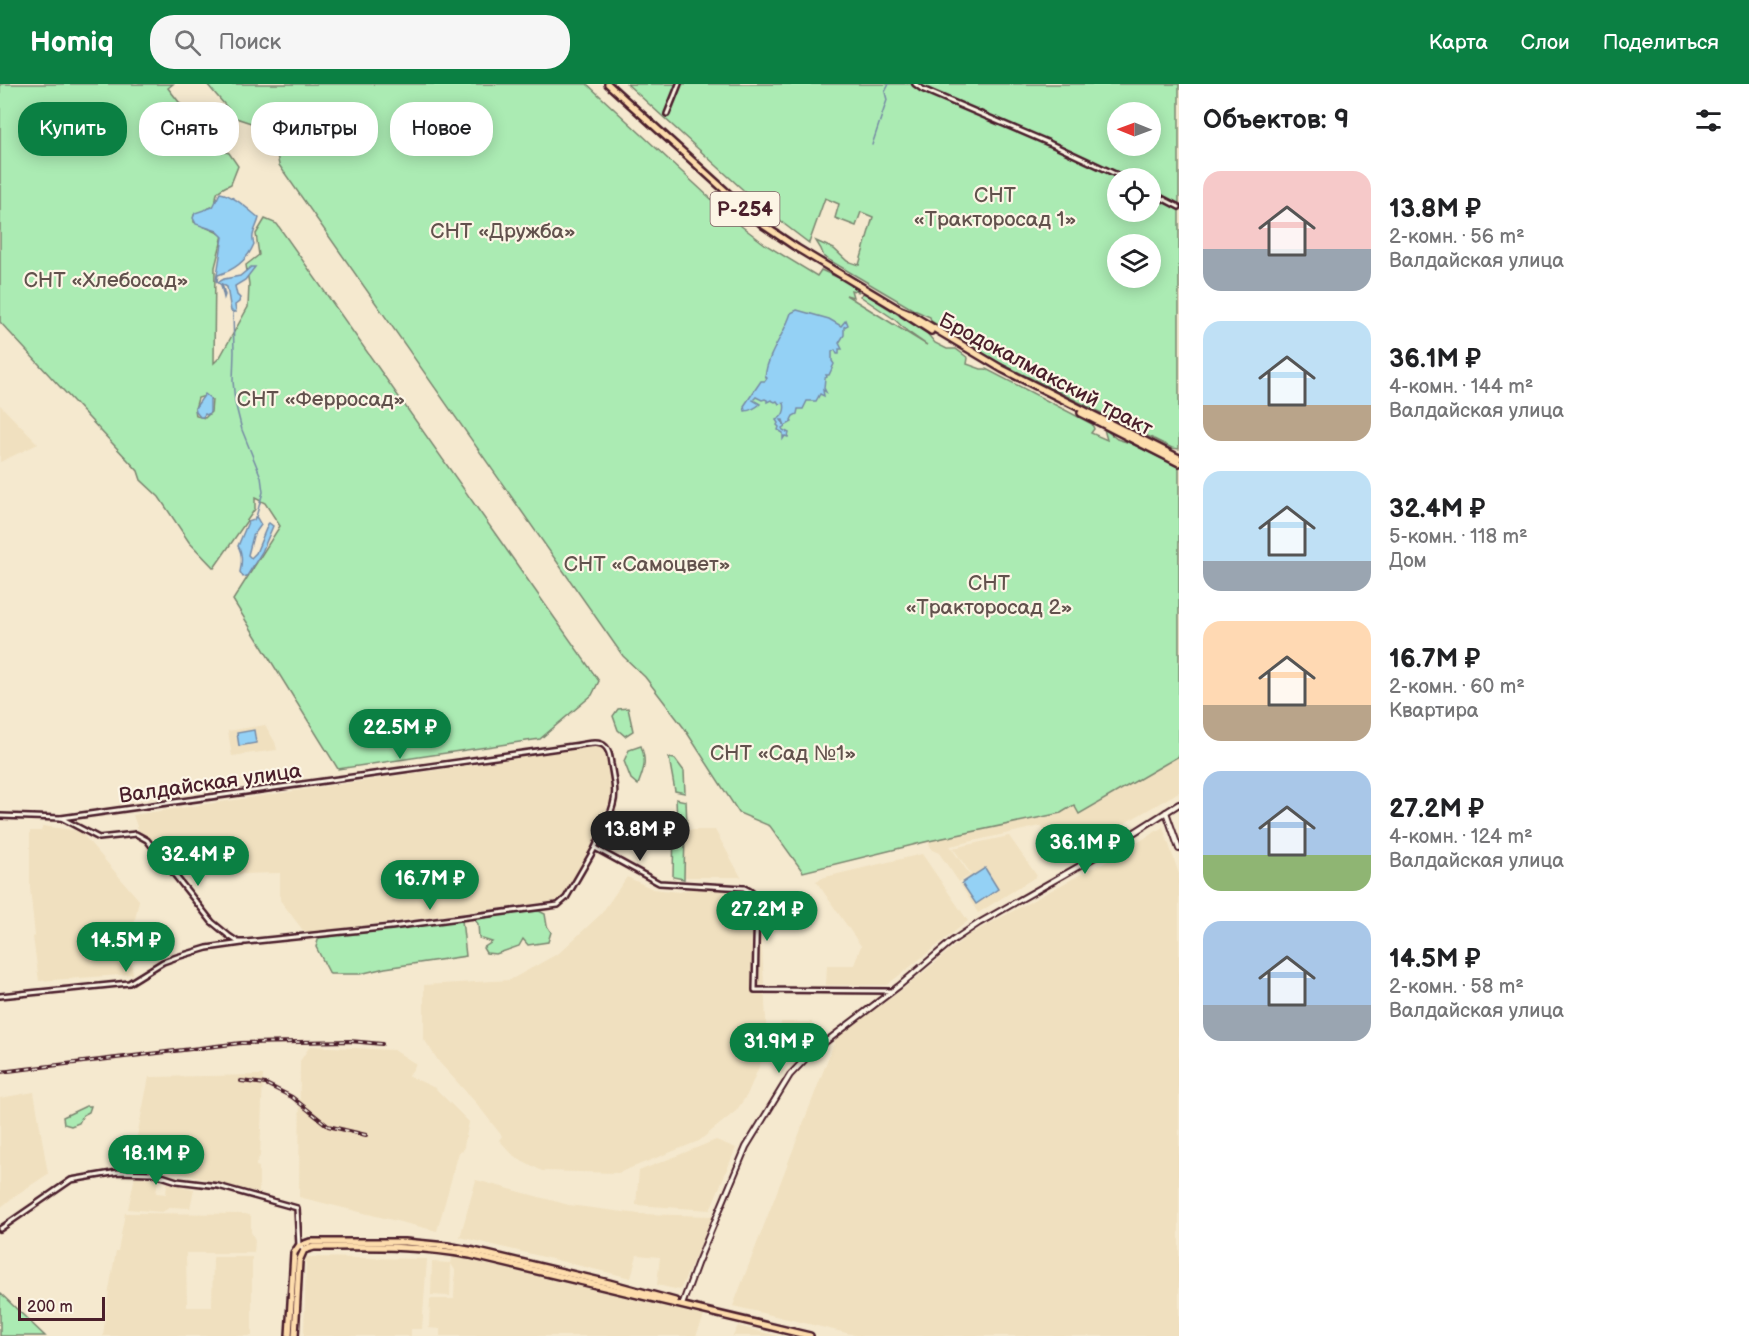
<!DOCTYPE html>
<html lang="ru">
<meta charset="utf-8">
<style>
body{margin:0;font-family:"Balsamiq Sans",sans-serif;background:#f6f6f6;color:#202124;height:100vh;display:flex;flex-direction:column;font-size:22px;white-space:nowrap}
*{box-sizing:border-box;margin:0}
p{font-size:20px;color:#757577}
.icon{flex:none;width:33px;height:33px;fill:none;stroke:currentColor;stroke-width:2;stroke-linecap:round;stroke-linejoin:round}
.map{position:relative;flex:1;overflow:hidden}
.panel{display:flex;flex-direction:column;background:#fff;width:570px}
.panel>*{flex:none}
.banner{position:absolute;left:18px;top:18px;width:570px;height:54px;display:flex;gap:12px}
.needle{width:39px;rotate:271deg}
.controls{position:absolute;left:1107px;top:18px;display:grid;gap:12px}
.controls a{display:grid;place-items:center;width:54px;height:54px;border-radius:50%;background:#fff;box-shadow:0 3px 15px #0003;font-size:30px}
.scale{position:absolute;left:18px;bottom:15px;width:87px;box-sizing:border-box;padding-left:6px;border:3px solid #4a1f2b;border-top:0;font-size:16px;line-height:21px;white-space:nowrap;color:#4a1f2b;-webkit-text-stroke:4px #fcf5e5;paint-order:stroke}
.price{position:absolute;translate:-50% -51px;padding:0 14px;border-radius:21px;background:#0b8043;color:#fff;font-size:20px;line-height:39px;filter:drop-shadow(0 2px 3px #0008)}
.price::after{content:'';position:absolute;left:50%;top:36px;width:18px;height:14px;margin-left:-9px;background:inherit;clip-path:polygon(0 0,100% 0,50% 100%)}
.price.current{background:#222;color:#fff}
ul{padding:0;list-style:none}
li{display:flex;align-items:center;gap:18px;height:150px;padding:0 24px}
li span{display:grid;place-items:center;flex:none;width:168px;height:120px;border-radius:18px;color:#555}
li>.icon{margin-inline-start:auto}
span .icon{width:72px;height:72px;fill:#fffc;stroke-width:1}
li b{font-size:26px}
h2{display:flex;justify-content:space-between;align-items:center;height:72px;padding:0 24px;font-size:26px}
.pill{padding:0 21px;border-radius:24px;background:#fff;box-shadow:0 3px 15px #0003;font-size:21px;line-height:54px}
.pill.current{background:#0b8043;color:#fff}
header{display:flex;align-items:center;gap:36px;box-sizing:border-box;height:84px;padding:0 30px;background:#0b8043;color:#fff}
header strong{font-size:28px}
nav{display:flex;gap:33px;margin-inline-start:auto;font-size:21px}
.search{width:420px;height:54px;background:#f6f6f6;display:flex;align-items:center;gap:15px;box-sizing:border-box;padding:0 21px;border-radius:24px;color:#757577;font-size:22px}
main{display:flex;flex:1;min-height:0}
.map>svg:first-child{display:block}
.built{fill:#f0e0bf}
.green{fill:#abebb3;stroke:#7a856f;stroke-width:1.5;fill-rule:evenodd}
.water{fill:#94d1f5;stroke:#768aa4;stroke-width:1.5}
.lines{fill:none;stroke-linecap:round;stroke-linejoin:round}
.stream{stroke:#768aa4;stroke-width:1.5}
.minor-casing{stroke:#4a1f2b;stroke-width:8}
.tertiary-casing{stroke:#4a1f2b;stroke-width:8}
.primary-casing{stroke:#4a1f2b;stroke-width:10}
.minor{stroke:#fcf5e5;stroke-width:3}
.tertiary{stroke:#fcf5e5;stroke-width:4}
.primary{stroke:#fddcac;stroke-width:5}
.rail-casing{stroke:#4a1f2b;stroke-width:4}
.rail{stroke:#fcf5e5;stroke-width:1.5;stroke-dasharray:4.5;stroke-linecap:butt}
.labels{text-anchor:middle;stroke-width:4.5;stroke-linejoin:round;paint-order:stroke}
.shield{fill:#fcf5e5;stroke:#7f5f63;stroke-width:1.5}
.shield-label{font-size:20px;font-weight:bold;fill:#4a1f2b}
.park-label{font-size:21px;fill:#62524d;stroke:#fcf5e5}
.street-label{font-size:21px;fill:#4a1f2b;stroke:#fcf5e5}
</style>
<header>
<strong>Homiq</strong>
<div class="search"><svg class="icon" aria-label="search" viewBox="0 0 24 24"><circle cx="10" cy="10" r="6"/><path d="M15 15l6 6"/></svg>Поиск</div>
<nav><a>Карта</a><a>Слои</a><a>Поделиться</a></nav>
</header>
<main>
<div class="map">
<svg width="1179" height="1252" viewBox="0 0 1179 1252">
<rect width="100%" height="100%" fill="#f5e9cf"/>
<filter id="ink" filterUnits="userSpaceOnUse"><feTurbulence type="fractalNoise" baseFrequency=".0167" numOctaves="2"/><feDisplacementMap in="SourceGraphic" scale="12" xChannelSelector="R" yChannelSelector="G"/><feConvolveMatrix kernelMatrix="1 2 1 2 8 2 1 2 1" color-interpolation-filters="sRGB"/></filter>
<g filter="url(#ink)">
<g class="built">
<polygon points="0,321 38,360 0,378"/>
<polygon points="265,641 275,658 277,666 232,672 228,647"/>
<polygon points="599,662 608,671 612,712 593,760 565,812 557,817 305,849 280,816 280,789 192,791 166,780 138,745 133,731"/>
<polygon points="1179,672 1179,708 1092,758 1091,763 1064,778 1041,742 950,762 970,791 959,798 939,769 932,766 928,757 1060,730 1075,721 1080,730"/>
<polygon points="43,742 80,747 139,816 133,845 126,846 133,890 39,897 33,853 35,852 30,804 30,747 41,747"/>
<polygon points="1163,743 1179,790 1179,1252 859,1252 733,1222 836,954 906,903 967,852 1100,780 1101,781"/>
<polygon points="685,746 715,746 741,793 684,793"/>
<polygon points="1009,752 1037,792 978,829 960,800 971,790 953,764"/>
<polygon points="922,770 968,837 887,901 826,901 827,881 854,881 861,862 816,797 825,793"/>
<polygon points="627,793 653,805 680,808 689,805 754,805 759,812 767,954 761,978 747,1011 736,1027 699,1057 618,1089 542,1087 514,1072 499,1056 502,1052 477,1020 439,978 424,955 424,901 510,896 559,869 601,830"/>
<polygon points="781,938 812,938 811,947 798,975 777,965"/>
<polygon points="310,962 394,966 416,980 409,992 435,1004 469,1038 463,1067 459,1068 437,1147 299,1113 300,977"/>
<polygon points="263,991 260,1072 256,1079 256,1082 259,1083 259,1109 132,1077 149,993"/>
<polygon points="34,1008 48,1090 16,1111 0,1124 0,1014"/>
<polygon points="716,1056 736,1064 710,1126 636,1121 639,1087"/>
<polygon points="135,1092 158,1096 156,1109 166,1110 167,1099 194,1105 190,1124 171,1123 162,1128 128,1125"/>
<polygon points="476,1096 569,1121 639,1130 713,1132 680,1206 657,1201 660,1173 637,1171 631,1194 460,1153"/>
<polygon points="125,1129 246,1130 251,1132 251,1148 255,1156 254,1169 186,1169 187,1223 212,1223 213,1174 214,1173 252,1173 252,1252 103,1252 109,1206 116,1167 118,1167"/>
<polygon points="453,1172 544,1194 704,1232 696,1252 440,1252 440,1245 429,1244 430,1215 454,1215 455,1186 451,1180 450,1212 431,1211 432,1178 451,1179"/>
<polygon points="306,1173 427,1175 422,1245 411,1245 411,1252 304,1252"/>
<polygon points="738,1242 778,1252 733,1252"/>
</g>
<g class="green">
<path d="M0,0H173L168,4L216,65L229,69L238,82L231,100C218,106 215,107 216,121L194,131V138L223,151L215,183L214,279L220,273L248,223L249,200L246,181L259,171L256,150L265,135L277,140L599,597L592,611L540,655L338,685L233,516L280,442L265,419L255,414V425L214,484L189,458L159,413L141,396L138,387L0,238ZM205,312L212,316L211,328L205,334L196,332L195,325L198,314Z"/>
<polygon points="207,0 587,0 736,138 766,161 817,192 821,186 848,198 859,208 851,206 853,213 846,211 927,261 907,247 894,235 860,212 864,209 926,248 935,259 947,265 956,265 968,274 967,280 981,285 986,285 1092,340 1094,345 1091,349 1107,356 1104,345 1117,355 1130,359 1179,383 1179,672 1079,730 1074,721 1061,729 929,757 803,788 770,742 739,729 684,644 645,593 623,572 279,81 272,46 236,34"/>
<path d="M627,0H1179V365L1172,364L998,278L971,262L969,258L972,253L968,250L965,254L960,256L931,237L930,233L914,226L824,173L821,165L816,157L834,165L847,177L859,181L873,133L861,128L856,142L835,134L839,120L825,114L809,159L763,124ZM1118,28H1150V62H1118ZM1118,94H1150V128H1118ZM1118,160H1150V194H1118Z"/>
<polygon points="628,624 633,647 625,652 618,646 613,632 618,625"/>
<path d="M641,662C647,678 644,685 638,701L631,695L624,677L629,666Z"/>
<polygon points="669,674 675,675 684,687 685,709 675,707"/>
<polygon points="676,715 686,717 687,740 677,739"/>
<polygon points="674,743 685,744 684,795 673,793"/>
<polygon points="539,827 545,830 547,842 551,848 548,858 528,861 523,855 519,862 496,870 486,869 483,864 492,858 479,854 478,840 473,833"/>
<polygon points="462,836 466,872 385,884 360,890 330,890 316,863 319,853 391,846"/>
<polygon points="86,1022 91,1022 89,1028 83,1031 79,1039 71,1042 64,1040 63,1033"/>
<polygon points="0,1209 45,1252 0,1252"/>
</g>
<g class="water">
<path d="M313,22L322,23L327,29L329,37L326,45L294,67L290,68L283,64L278,54C289,36 287,25 313,22Z"/>
<path d="M220,109C232,110 249,126 259,134C257,143 250,151 254,160C247,177 234,186 218,191L217,197L219,198L224,195L240,192L251,183H255L245,196L235,202L237,211L240,214L239,218L235,221L236,228L231,227L227,203L222,200L225,211L224,214L221,201L216,197L223,153L217,147L196,140L193,134L195,129L213,123Z"/>
<path d="M797,226L829,235L841,242L846,236L848,241L844,243V251L839,259L842,265H839V270H837L835,266L832,268V277L834,280L829,291H826L827,293L825,294L824,304L826,308L823,306L824,312L820,310L816,317H807L803,325H798L797,330L793,332L791,336L792,338L785,342L783,336H781L785,342L782,344L783,346L789,349L788,353L785,352L783,355V349L778,346L779,343L777,341L778,339L776,336C783,333 786,326 784,319L779,320L777,317L775,318L771,316L767,318V316L765,315L762,316L756,313L753,316L760,320C757,323 750,327 745,327L744,322L761,297H765L767,294L765,292C768,269 784,251 791,229Z"/>
<polygon points="205,310 210,314 210,328 207,331 205,330 203,333 200,333 196,328 195,324"/>
<path d="M255,433L257,434L261,441L253,452L248,471L251,474L256,469L268,440L269,439L273,442L262,468L247,492L243,493L240,488C242,479 243,470 238,462L248,438L254,436Z"/>
<polygon points="254,646 256,659 239,662 237,649"/>
<polygon points="985,784 998,805 976,820 962,799"/>
</g>
<g class="lines">
<g class="stream">
<polyline points="872,61 887,16 885,8 889,0"/>
<polyline points="233,228 234,268 233,297 235,318 242,346 261,393 263,408 256,433"/>
</g>
<g class="minor-casing">
<g id="minor">
<polyline points="915,0 922,5 1049,59 1124,94"/>
<polyline points="667,30 679,0"/>
<polyline points="1150,108 1179,123"/>
<polyline points="0,732 61,734 99,754 136,750 147,756 212,838 229,852 238,858 246,858 391,843 558,821 566,814 595,764"/>
<path d="M61,734L573,662C582,661 593,657 601,660C609,663 610,672 611,680C613,693 617,708 613,721C609,736 601,750 595,764L659,799L744,804C751,807 755,810 757,817L755,906L891,907"/>
<polyline points="0,912 129,899 163,878 177,873 207,864 242,859"/>
<polyline points="0,1145 71,1096 118,1088 152,1089 177,1097 218,1102 297,1124 299,1162 304,1166"/>
</g>
</g>
<g class="tertiary-casing">
<g id="tertiary">
<polyline points="1166,728 1179,765"/>
<polyline points="682,1221 697,1180 746,1063 790,991 811,969 899,902 952,857 979,839 1097,772 1179,720"/>
</g>
</g>
<g class="primary-casing">
<g id="primary">
<polyline points="608,0 763,141 797,164 900,226 910,230 1002,285 1179,374"/>
<polyline points="903,229 931,247"/>
<polyline points="1081,329 1179,379"/>
<polyline points="289,1252 294,1169 299,1162 310,1158 405,1158 447,1162 474,1167 609,1199 675,1217"/>
<path d="M295,1252L299,1177L304,1166L314,1163C366,1163 418,1161 470,1171L810,1252"/>
</g>
</g>
<use href="#minor" class="minor"/>
<use href="#tertiary" class="tertiary"/>
<use href="#primary" class="primary"/>
<g class="rail-casing">
<g id="rail">
<polyline points="0,988 241,959 350,957 382,960"/>
<polyline points="241,997 266,1000 292,1013 328,1042 366,1051"/>
</g>
</g>
<use href="#rail" class="rail"/>
</g>
</g>
<g class="labels">
<rect class="shield" x="710.5" y="108" width="69" height="34" rx="4.5"/>
<g class="shield-label">
<text x="745" y="132">Р-254</text>
</g>
<g class="park-label">
<text x="995" y="118">СНТ<tspan x="995" dy="24">«Тракторосад 1»</tspan></text>
<text x="503" y="154">СНТ «Дружба»</text>
<text x="106" y="203">СНТ «Хлебосад»</text>
<text x="321" y="322">СНТ «Ферросад»</text>
<text x="647" y="487">СНТ «Самоцвет»</text>
<text x="989" y="506">СНТ<tspan x="989" dy="24">«Тракторосад 2»</tspan></text>
<text x="783" y="676">СНТ «Сад №1»</text>
</g>
<g class="street-label">
<text transform="translate(1046 290) rotate(28)" y="7">Бродокалмакский тракт</text>
<text transform="translate(210 699) rotate(-8)" y="7">Валдайская улица</text>
</g>
</g>
</svg>
<div class="controls">
<a><svg class="needle" viewBox="-14 -14 28 28"><path d="M0-13l5 13h-10z" fill="#e53935"/><path d="M0 13l5-13h-10z" fill="#757577"/></svg></a>
<a><svg class="icon" aria-label="locate" viewBox="0 0 24 24"><circle cx="12" cy="12" r="6"/><path d="M12 2v4M12 18v4M2 12h4M18 12h4"/></svg></a>
<a><svg class="icon" aria-label="layers" viewBox="0 0 24 24"><path d="M12 4l9 5-9 5-9-5zM3 14l9 5 9-5"/></svg></a>
</div>
<div class="scale">200 m</div>
<b class="price" style="left:400px;top:676px">22.5M ₽</b>
<b class="price current" style="left:640px;top:778px">13.8M ₽</b>
<b class="price" style="left:1085px;top:791px">36.1M ₽</b>
<b class="price" style="left:198px;top:803px">32.4M ₽</b>
<b class="price" style="left:430px;top:827px">16.7M ₽</b>
<b class="price" style="left:767px;top:858px">27.2M ₽</b>
<b class="price" style="left:126px;top:889px">14.5M ₽</b>
<b class="price" style="left:779px;top:990px">31.9M ₽</b>
<b class="price" style="left:156px;top:1102px">18.1M ₽</b>
<div class="banner">
<a class="pill current">Купить</a>
<a class="pill">Снять</a>
<a class="pill">Фильтры</a>
<a class="pill">Новое</a>
</div>
</div>
<section class="panel">
<h2>Объектов: 9<svg class="icon" aria-label="filters" viewBox="0 0 24 24"><path d="M4 7h16M4 17h16"/><circle cx="9" cy="7" r="2"/><circle cx="15" cy="17" r="2"/></svg></h2>
<ul>
<li><span style="background:linear-gradient(#f6c9c9 65%,#9aa5b1 0)"><svg class="icon" aria-label="home" viewBox="0 0 24 24"><path d="M3 11l9-7 9 7M6 9v11h12V9"/></svg></span><div><b>13.8M ₽</b><p>2-комн. · 56 m²</p><p>Валдайская улица</p></div></li>
<li><span style="background:linear-gradient(#bfe0f5 70%,#b9a48a 0)"><svg class="icon" aria-label="home" viewBox="0 0 24 24"><path d="M3 11l9-7 9 7M6 9v11h12V9"/></svg></span><div><b>36.1M ₽</b><p>4-комн. · 144 m²</p><p>Валдайская улица</p></div></li>
<li><span style="background:linear-gradient(#bfe0f5 75%,#9aa5b1 0)"><svg class="icon" aria-label="home" viewBox="0 0 24 24"><path d="M3 11l9-7 9 7M6 9v11h12V9"/></svg></span><div><b>32.4M ₽</b><p>5-комн. · 118 m²</p><p>Дом</p></div></li>
<li><span style="background:linear-gradient(#ffd9b3 70%,#b9a48a 0)"><svg class="icon" aria-label="home" viewBox="0 0 24 24"><path d="M3 11l9-7 9 7M6 9v11h12V9"/></svg></span><div><b>16.7M ₽</b><p>2-комн. · 60 m²</p><p>Квартира</p></div></li>
<li><span style="background:linear-gradient(#a9c7e8 70%,#8fb573 0)"><svg class="icon" aria-label="home" viewBox="0 0 24 24"><path d="M3 11l9-7 9 7M6 9v11h12V9"/></svg></span><div><b>27.2M ₽</b><p>4-комн. · 124 m²</p><p>Валдайская улица</p></div></li>
<li><span style="background:linear-gradient(#a9c7e8 70%,#9aa5b1 0)"><svg class="icon" aria-label="home" viewBox="0 0 24 24"><path d="M3 11l9-7 9 7M6 9v11h12V9"/></svg></span><div><b>14.5M ₽</b><p>2-комн. · 58 m²</p><p>Валдайская улица</p></div></li>
</ul>
</section>
</main>
